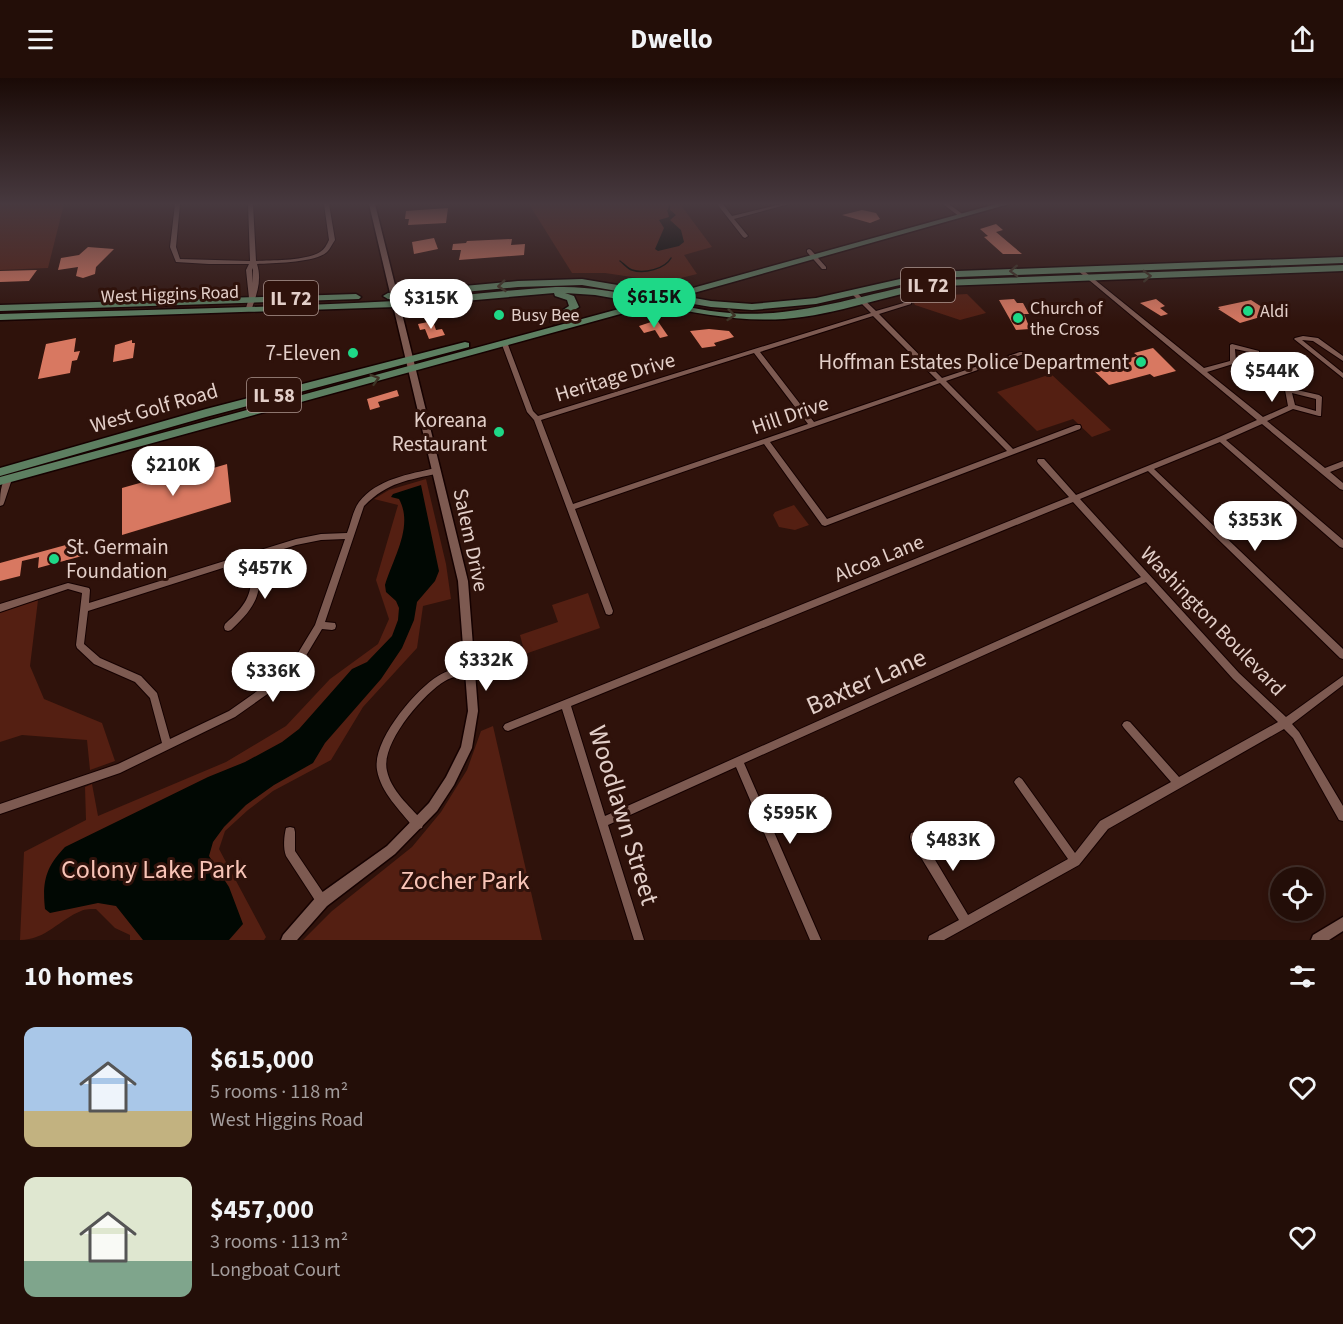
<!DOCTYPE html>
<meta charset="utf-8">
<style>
body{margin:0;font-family:"Source Sans 3",sans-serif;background:#2b1712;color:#f1f3f6;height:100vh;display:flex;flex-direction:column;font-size:22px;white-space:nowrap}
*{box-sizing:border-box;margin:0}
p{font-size:20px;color:#a39c9c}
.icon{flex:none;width:33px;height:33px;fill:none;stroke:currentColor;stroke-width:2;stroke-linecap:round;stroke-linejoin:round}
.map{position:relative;height:862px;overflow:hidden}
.sheet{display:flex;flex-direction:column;background:#230e08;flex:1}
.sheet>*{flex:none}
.controls{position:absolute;left:1270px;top:789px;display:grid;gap:12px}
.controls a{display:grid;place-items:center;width:54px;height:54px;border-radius:50%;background:#230e08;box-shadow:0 3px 9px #0003,0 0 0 2px #402e29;font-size:30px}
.price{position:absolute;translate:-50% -51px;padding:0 14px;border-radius:21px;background:#fff;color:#222;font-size:20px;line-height:39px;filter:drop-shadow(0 2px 3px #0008)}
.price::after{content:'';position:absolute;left:50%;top:36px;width:18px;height:14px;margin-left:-9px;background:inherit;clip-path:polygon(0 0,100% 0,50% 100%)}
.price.on{background:#1ed887;color:#111}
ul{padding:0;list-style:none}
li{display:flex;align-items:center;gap:18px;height:150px;padding:0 24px}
li span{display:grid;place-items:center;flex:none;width:168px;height:120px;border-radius:12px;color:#555}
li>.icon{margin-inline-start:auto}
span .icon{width:72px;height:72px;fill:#fffc;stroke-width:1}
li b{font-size:26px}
h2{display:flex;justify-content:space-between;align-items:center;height:72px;padding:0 24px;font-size:26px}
header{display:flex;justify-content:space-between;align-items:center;height:78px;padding:0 24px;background:#230e08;font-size:27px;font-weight:700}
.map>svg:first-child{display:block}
.green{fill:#541f12}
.water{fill:#010803}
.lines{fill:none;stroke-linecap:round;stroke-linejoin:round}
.stream{stroke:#010803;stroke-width:1.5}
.building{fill:#d87861}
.minor-casing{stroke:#150100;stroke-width:2}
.tertiary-casing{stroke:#150100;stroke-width:3}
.primary-casing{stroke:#150100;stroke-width:3}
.minor{fill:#7d5a51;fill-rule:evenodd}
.tertiary{fill:#7d5a51;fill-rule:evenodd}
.primary{fill:#5d7f61;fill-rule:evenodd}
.oneway{stroke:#3d3325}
.poi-dot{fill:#1ed887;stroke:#2f120b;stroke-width:2}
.labels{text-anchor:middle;stroke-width:6;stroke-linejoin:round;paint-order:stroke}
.far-street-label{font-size:18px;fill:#e3cfc9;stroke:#2f120b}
.far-poi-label{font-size:18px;fill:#e3cfc9;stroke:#2f120b;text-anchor:start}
.shield{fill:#2f120b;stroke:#ad9690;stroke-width:1.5}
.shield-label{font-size:20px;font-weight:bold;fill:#e3cfc9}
.poi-label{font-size:21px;fill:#e3cfc9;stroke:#2f120b;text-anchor:end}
.street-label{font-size:21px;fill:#e3cfc9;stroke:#2f120b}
.near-street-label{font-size:26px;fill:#e3cfc9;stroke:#2f120b}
.near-park-label{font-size:26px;fill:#f8c4b7;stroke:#2f120b}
</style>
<header><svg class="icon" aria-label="menu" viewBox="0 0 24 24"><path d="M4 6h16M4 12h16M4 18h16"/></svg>Dwello<svg class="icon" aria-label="share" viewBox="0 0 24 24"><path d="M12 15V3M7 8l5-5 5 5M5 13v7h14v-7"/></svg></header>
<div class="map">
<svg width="1343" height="862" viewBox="0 0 1343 862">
<rect width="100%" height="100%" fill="#2f120b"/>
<g class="green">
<polygon points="0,126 64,126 48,190 0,192"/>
<polygon points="529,126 680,126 712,169 684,177 697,196 665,204 605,195 572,195"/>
<polygon points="967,216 986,235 960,242 915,227 911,219"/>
<polygon points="1051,296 1111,352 1092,359 1073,341 1037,353 997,314"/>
<path d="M426,401L446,486L451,521L423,528L417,570L363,629L331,682L273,713L248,732L225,753L219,771L266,859L264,862H130V857L115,850L96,831C92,831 85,831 81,833C60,841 46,862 20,862L24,774L86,742L85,709L92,706L98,738L226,684L286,648L330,601L378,566L389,541L376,502L398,427L374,421L389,412Z"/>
<polygon points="794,427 809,447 795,452 779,449 773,437 775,434"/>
<polygon points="588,515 600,550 525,576 520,557 558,544 552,527"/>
<polygon points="38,522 30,588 44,621 102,645 115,683 90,692 87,662 22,657 0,664 0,534"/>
<polygon points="493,648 542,862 303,862 332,833 412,769 441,734 467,692 481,653"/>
</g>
<g class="water">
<polygon points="669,131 676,137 670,142 681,152 684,164 679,168 658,173 655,171 664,150 659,142 669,139 667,132"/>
<path d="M421,407L439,493L435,503L417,524L414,542L402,570L381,601L325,665L313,685L274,707L246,727L224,749L213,764L209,778L229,809L243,846L229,862H143L116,828L98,825L50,835L45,831C42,803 46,789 65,769L208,699L245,684L282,664L299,651L352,591L367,584L392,558L398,542L399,530L396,523L386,514L385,507C393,480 414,448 399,421L391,419L393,416Z"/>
</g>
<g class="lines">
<g class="stream">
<polyline points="669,131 670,126"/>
<path d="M620,183C623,185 628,191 632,192C644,196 665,191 671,180"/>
</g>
</g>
<g class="building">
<polygon points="448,130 446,145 408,147 409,141 405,141 406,133"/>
<polygon points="862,132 876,135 880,141 870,145 842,137"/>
<polygon points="996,146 1003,152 996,154 1022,176 1003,176 984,159 988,158 980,151"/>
<polygon points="434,160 438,171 414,176 412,164"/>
<polygon points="512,161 511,167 525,166 524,177 459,182 461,172 452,172 453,166 466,165 467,163"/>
<polygon points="88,169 114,171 96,189 95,196 83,200 76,198 78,189 58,192 61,180 79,177"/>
<polygon points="37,192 29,203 0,204 0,193"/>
<polygon points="1014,221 1017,225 1023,225 1029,236 1024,236 1030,251 1016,252 999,222"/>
<polygon points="1156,221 1165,228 1160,230 1168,236 1161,238 1140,225"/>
<polygon points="1251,222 1265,231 1271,230 1277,234 1240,245 1218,231 1220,231 1218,229"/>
<polygon points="657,242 668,258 660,260 655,252 644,255 639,248"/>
<polygon points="433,243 436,252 442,251 445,257 429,261 425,251 420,252 418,246"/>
<polygon points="709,251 729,253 734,259 714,265 716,268 702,270 690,253"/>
<polygon points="76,260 74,274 80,273 77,282 72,283 70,295 38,301 46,266"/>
<polygon points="132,262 132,265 135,265 133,280 113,284 115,267"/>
<polygon points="1153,270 1176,293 1154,299 1150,296 1109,307 1091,290 1138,278 1134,275"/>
<polygon points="397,312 399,318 378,324 380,329 370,332 367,321"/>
<polygon points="227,386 231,424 122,457 122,410 193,390 193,396"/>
<polygon points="84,462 82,478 38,490 39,479 22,483 20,498 0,503 0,485"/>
</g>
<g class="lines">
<g class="minor-casing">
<g id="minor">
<path d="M175,126H180L176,169L180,181L250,183L248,126H253L256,183C274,182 305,183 320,174C325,171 327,166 329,162L324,126H329L335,162C332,166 330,171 327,174C315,185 273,185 257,186C262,202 257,215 252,230L249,232L246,230L249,220L246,192L249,186H209L176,184L170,169ZM253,190V205L252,192Z"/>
<polygon points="717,126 723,126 732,138 781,126 789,126 734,141 748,158 745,160 743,159"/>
<polygon points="943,126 949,126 965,138 960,139"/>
<polygon points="809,171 811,172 826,189 826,191 822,191 807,174 807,172"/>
<path d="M1079,189L1204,290L1230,283V267L1232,266L1259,273V291H1257L1233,286L1207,294L1263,339L1288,328L1285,312L1286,310H1288L1319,317L1322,319L1321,338H1319L1293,331L1267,343L1325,390L1343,383V389L1330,394L1343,405V412L1340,411L1262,346L1226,362L1343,462V470L1340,469L1220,364L1154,391L1343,571V581L1340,580L1148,393L1080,421L1239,595L1286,639L1343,598V607L1292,646L1299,654L1343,728V743L1339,742L1293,660L1284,651L1108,751L1079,787L944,862H928L929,858L959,842L911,763L910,759L911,755L915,754L919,755L968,837L1068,781L1016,707L1014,704L1016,701L1019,699L1022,701L1075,775L1100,743L1171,704L1124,650L1122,647L1124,644L1127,643L1130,644L1179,699L1278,644L1233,601L1146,504L744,685L821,862H810L736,689L608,747L644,862H634L562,631L508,653L505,652L503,649L505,646L1069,419L1038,385L1037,383L1038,381H1044L1076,417L1219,359L1257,342L1077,192L1076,191ZM1235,271L1254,275V286L1236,283ZM1292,315L1316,321V333L1295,327ZM1073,424L1141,499L605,738L571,628Z"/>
<path d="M854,213L856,214L876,233L907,224H911V226L879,236L942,300L1020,274H1024V276L946,303L1013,371L1076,347H1080L1081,349L1080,351L825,448L822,447L764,366L575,431L613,533L612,536L609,537L606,536L534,342L527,334L501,264L502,263H506L507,264L533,333L538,338L871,235L852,216V214ZM873,238L937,302L814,344L760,274ZM754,275L808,346L573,426L541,342ZM940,305L1007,373L827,441L770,364Z"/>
<polygon points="1303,258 1318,260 1343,278 1343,283 1313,263 1302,262 1343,295 1343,300 1294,261 1295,260"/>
<path d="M436,390L440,393L439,395C407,403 389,403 364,428L325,544L335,545L336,548L335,551L332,552L322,551L301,586L283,605L235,639L120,695L0,736V726L118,686L162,665L150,620L135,604L94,586L77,570L76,567L82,515L68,511L0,534V526L68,505L89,510L90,512L89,525L296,461L321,456L347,455C351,445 353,432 359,424C377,401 409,396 436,390ZM345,461L315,547L295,580L277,599L229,633L170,661L157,615L141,598L100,580L84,566L88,533L251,481C253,514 250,524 225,546L224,549L225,552L228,553L231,552C258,527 262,515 259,479L296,467L321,462Z"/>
<path d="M8,398L12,401L4,425L3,427L0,428C0,418 0,404 8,398Z"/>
<path d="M469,588L472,589L473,592L472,595C463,598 453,598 445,603C423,616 380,666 387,693C391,712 409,728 422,742L423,746L422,750L418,751L414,750C400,732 381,715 377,692C372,663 415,612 438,598C447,592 458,590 469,588Z"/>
<path d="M290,749L294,750L295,754V773L326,819L327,823L326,827L322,828L318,827L286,778C283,770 284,758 286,750Z"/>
</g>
</g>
<g class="tertiary-casing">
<g id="tertiary">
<polygon points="369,126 375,126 468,503 478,633 472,670 454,707 437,733 395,776 327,828 297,862 281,862 283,857 317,818 387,768 429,725 446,699 461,669 468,633 458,503"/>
<polygon points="1343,839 1343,853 1329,862 1311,862 1313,857"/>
</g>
</g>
<g class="primary-casing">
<g id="primary">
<polygon points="996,126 1009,126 683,218 711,223 752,226 816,220 931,194 1343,179 1343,185 931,200 816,226 752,232 711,229 582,207 518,209 388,221 383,218 388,215 518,203 582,201 671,216"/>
<path d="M1343,187V193L941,208C888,216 838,237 784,241C740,244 697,235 653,227L0,407V399L641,225L595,217L565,215L574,218L579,229L554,245L551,244V240L569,228L567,222L555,218L554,215L396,229L0,242V236C132,232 264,230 395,223C449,220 502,212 556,209C615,207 672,230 730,235C803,241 870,213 941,202Z"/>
<polygon points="356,216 361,219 359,221 0,233 0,227"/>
<polygon points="465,264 469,265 469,269 206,339 0,398 0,390 206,331"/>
</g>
</g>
<use href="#minor" class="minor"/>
<use href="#tertiary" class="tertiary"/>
<use href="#primary" class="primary"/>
</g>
<defs><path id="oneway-chevron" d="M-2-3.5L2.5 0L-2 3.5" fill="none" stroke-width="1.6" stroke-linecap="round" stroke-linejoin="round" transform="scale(1.5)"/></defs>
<g class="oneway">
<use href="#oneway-chevron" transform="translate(1014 193) rotate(178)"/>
<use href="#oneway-chevron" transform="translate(1147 198) rotate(-2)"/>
<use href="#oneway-chevron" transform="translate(502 208) rotate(174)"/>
<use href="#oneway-chevron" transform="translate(731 237) rotate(6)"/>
<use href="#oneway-chevron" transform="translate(375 301) rotate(-16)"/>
</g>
<linearGradient id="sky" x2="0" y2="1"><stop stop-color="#1a0a06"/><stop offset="0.51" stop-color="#47393f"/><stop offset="1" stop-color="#47393f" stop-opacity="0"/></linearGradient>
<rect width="1343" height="247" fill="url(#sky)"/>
<g class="poi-dot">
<circle cx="1248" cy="233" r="6"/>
<circle cx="499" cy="237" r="6"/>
<circle cx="1018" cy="240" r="6"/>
<circle cx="353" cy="275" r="6"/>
<circle cx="1141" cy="284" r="6"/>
<circle cx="499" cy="354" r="6"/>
<circle cx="54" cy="481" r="6"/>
</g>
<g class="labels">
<g class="far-street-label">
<text transform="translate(170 216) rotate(-2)" y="6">West Higgins Road</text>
</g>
<g class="far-poi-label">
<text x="1030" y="236">Church of<tspan x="1030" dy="21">the Cross</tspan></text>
<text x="1260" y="239">Aldi</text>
<text x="511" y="243">Busy Bee</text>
</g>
<g class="shield">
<rect x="901" y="190" width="54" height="34" rx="4.5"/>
<rect x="264" y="203" width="54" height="34" rx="4.5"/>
<rect x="247" y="300" width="54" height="34" rx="4.5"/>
</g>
<g class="shield-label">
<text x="928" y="214">IL 72</text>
<text x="291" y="227">IL 72</text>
<text x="274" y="324">IL 58</text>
</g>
<g class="poi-label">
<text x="341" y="282">7-Eleven</text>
<text x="1129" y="291">Hoffman Estates Police Department</text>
<text x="487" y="349">Koreana<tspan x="487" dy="24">Restaurant</tspan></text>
<text x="66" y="476" text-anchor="start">St. Germain<tspan x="66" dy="24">Foundation</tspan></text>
</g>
<g class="street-label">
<text transform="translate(615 299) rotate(-17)" y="7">Heritage Drive</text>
<text transform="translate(154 330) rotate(-16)" y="7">West Golf Road</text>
<text transform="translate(790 337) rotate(-19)" y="7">Hill Drive</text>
<text transform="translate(471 462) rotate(78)" y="7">Salem Drive</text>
<text transform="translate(879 480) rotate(-22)" y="7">Alcoa Lane</text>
<text transform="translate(1213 543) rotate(46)" y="7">Washington Boulevard</text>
</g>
<g class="near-street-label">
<text transform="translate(866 603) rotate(-24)" y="9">Baxter Lane</text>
<text transform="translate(624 737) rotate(73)" y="9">Woodlawn Street</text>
</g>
<g class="near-park-label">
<text x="154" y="800">Colony Lake Park</text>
<text x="465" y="811">Zocher Park</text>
</g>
</g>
</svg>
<div class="controls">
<a><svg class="icon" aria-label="locate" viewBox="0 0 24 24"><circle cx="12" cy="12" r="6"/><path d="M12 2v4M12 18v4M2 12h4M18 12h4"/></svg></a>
</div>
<b class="price on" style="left:654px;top:251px">$615K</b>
<b class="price" style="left:431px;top:252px">$315K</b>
<b class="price" style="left:1272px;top:325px">$544K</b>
<b class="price" style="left:173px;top:419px">$210K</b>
<b class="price" style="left:1255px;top:474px">$353K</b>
<b class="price" style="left:265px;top:522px">$457K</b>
<b class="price" style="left:486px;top:614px">$332K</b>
<b class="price" style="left:273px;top:625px">$336K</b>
<b class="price" style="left:790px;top:767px">$595K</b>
<b class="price" style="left:953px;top:794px">$483K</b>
</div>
<section class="sheet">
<h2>10 homes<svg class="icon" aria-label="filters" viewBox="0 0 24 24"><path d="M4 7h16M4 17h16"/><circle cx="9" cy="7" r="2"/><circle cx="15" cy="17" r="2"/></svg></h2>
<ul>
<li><span style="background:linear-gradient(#a9c7e8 70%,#c2b280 0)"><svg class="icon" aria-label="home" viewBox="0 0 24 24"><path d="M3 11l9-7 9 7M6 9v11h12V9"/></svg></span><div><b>$615,000</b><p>5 rooms · 118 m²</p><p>West Higgins Road</p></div><svg class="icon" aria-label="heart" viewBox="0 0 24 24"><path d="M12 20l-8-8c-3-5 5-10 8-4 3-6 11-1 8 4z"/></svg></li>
<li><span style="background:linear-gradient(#dfe7d0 70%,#7fa58c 0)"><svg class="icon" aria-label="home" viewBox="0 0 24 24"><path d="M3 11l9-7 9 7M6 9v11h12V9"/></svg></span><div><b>$457,000</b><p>3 rooms · 113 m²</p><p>Longboat Court</p></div><svg class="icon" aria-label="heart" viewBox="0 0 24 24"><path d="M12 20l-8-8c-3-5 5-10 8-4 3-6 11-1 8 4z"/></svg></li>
</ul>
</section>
